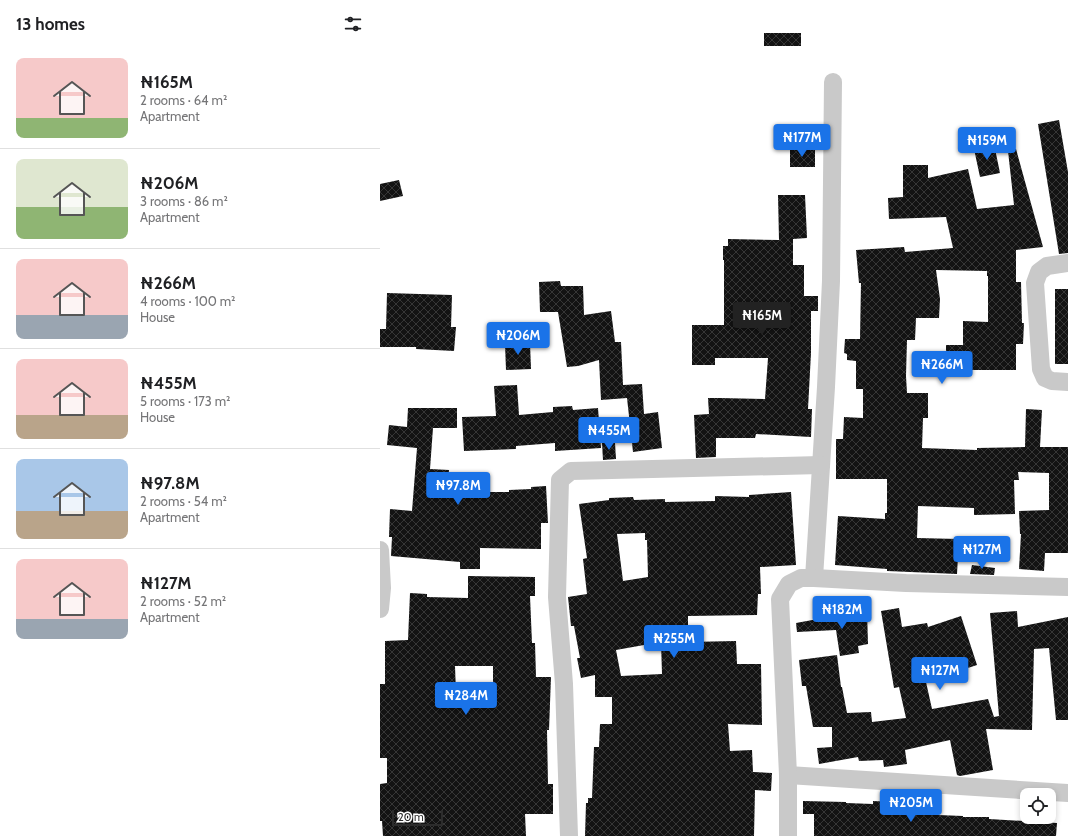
<!DOCTYPE html>
<meta charset="utf-8">
<style>
body{margin:0;font-family:Cabin,sans-serif;background:#f2f2f2;color:#202124;height:100vh;display:flex;flex-direction:column;font-size:15px;white-space:nowrap}
*{box-sizing:border-box;margin:0}
p{font-size:13px;color:#757577}
.icon{flex:none;width:22px;height:22px;fill:none;stroke:currentColor;stroke-width:2;stroke-linecap:round;stroke-linejoin:round}
.map{position:relative;flex:1;overflow:hidden}
.panel{display:flex;flex-direction:column;background:#fff;width:380px}
.panel>*{flex:none}
.fabs{position:absolute;left:640px;top:788px;display:grid;gap:8px}
.fabs a{display:grid;place-items:center;width:36px;height:36px;border-radius:8px;background:#fff;box-shadow:0 2px 6px #0003;font-size:20px}
.scale{position:absolute;left:12px;bottom:10px;width:51px;box-sizing:border-box;padding-left:4px;border:2px solid #2c2c2c;border-top:0;font-size:11px;line-height:14px;white-space:nowrap;color:#2c2c2c;-webkit-text-stroke:3px #fff;paint-order:stroke}
.price{position:absolute;translate:-50% -34px;padding:0 9px;border-radius:4px;background:#1a73e8;color:#fff;font-size:13px;line-height:26px;filter:drop-shadow(0 1px 2px #0008)}
.price::after{content:'';position:absolute;left:50%;top:24px;width:12px;height:9px;margin-left:-6px;background:inherit;clip-path:polygon(0 0,100% 0,50% 100%)}
.price.active{background:#222;color:#fff}
ul{padding:0;list-style:none}
li{display:flex;align-items:center;gap:12px;height:100px;padding:0 16px}
li+li{border-top:1px solid #e0e0e0}
li span{display:grid;place-items:center;flex:none;width:112px;height:80px;border-radius:8px;color:#555}
li>.icon{margin-inline-start:auto}
span .icon{width:48px;height:48px;fill:#fffc;stroke-width:1}
li b{font-size:17px}
h2{display:flex;justify-content:space-between;align-items:center;height:48px;padding:0 16px;font-size:17px}
main{display:flex;flex:1;min-height:0}
.map>svg:first-child{display:block}
.building{fill:url(#building-cross-hatch);fill-rule:evenodd}
.lines{fill:none;stroke-linecap:round;stroke-linejoin:round}
.minor{stroke:#c9c9c9;stroke-width:18}
</style>
<main>
<section class="panel">
<h2>13 homes<svg class="icon" aria-label="filters" viewBox="0 0 24 24"><path d="M4 7h16M4 17h16"/><circle cx="9" cy="7" r="2"/><circle cx="15" cy="17" r="2"/></svg></h2>
<ul>
<li><span style="background:linear-gradient(#f6c9c9 75%,#8fb573 0)"><svg class="icon" aria-label="home" viewBox="0 0 24 24"><path d="M3 11l9-7 9 7M6 9v11h12V9"/></svg></span><div><b>₦165M</b><p>2 rooms · 64 m²</p><p>Apartment</p></div></li>
<li><span style="background:linear-gradient(#dfe7d0 60%,#8fb573 0)"><svg class="icon" aria-label="home" viewBox="0 0 24 24"><path d="M3 11l9-7 9 7M6 9v11h12V9"/></svg></span><div><b>₦206M</b><p>3 rooms · 86 m²</p><p>Apartment</p></div></li>
<li><span style="background:linear-gradient(#f6c9c9 70%,#9aa5b1 0)"><svg class="icon" aria-label="home" viewBox="0 0 24 24"><path d="M3 11l9-7 9 7M6 9v11h12V9"/></svg></span><div><b>₦266M</b><p>4 rooms · 100 m²</p><p>House</p></div></li>
<li><span style="background:linear-gradient(#f6c9c9 70%,#b9a48a 0)"><svg class="icon" aria-label="home" viewBox="0 0 24 24"><path d="M3 11l9-7 9 7M6 9v11h12V9"/></svg></span><div><b>₦455M</b><p>5 rooms · 173 m²</p><p>House</p></div></li>
<li><span style="background:linear-gradient(#a9c7e8 65%,#b9a48a 0)"><svg class="icon" aria-label="home" viewBox="0 0 24 24"><path d="M3 11l9-7 9 7M6 9v11h12V9"/></svg></span><div><b>₦97.8M</b><p>2 rooms · 54 m²</p><p>Apartment</p></div></li>
<li><span style="background:linear-gradient(#f6c9c9 75%,#9aa5b1 0)"><svg class="icon" aria-label="home" viewBox="0 0 24 24"><path d="M3 11l9-7 9 7M6 9v11h12V9"/></svg></span><div><b>₦127M</b><p>2 rooms · 52 m²</p><p>Apartment</p></div></li>
</ul>
</section>
<div class="map">
<svg width="688" height="836" viewBox="0 0 688 836">
<defs>
<pattern id="building-cross-hatch" width="8" height="8" patternUnits="userSpaceOnUse"><rect width="8" height="8" fill="#131313"/><path d="M0 0l8 8M0 8l8-8" fill="none" stroke="#363636"/></pattern>
</defs>
<rect width="100%" height="100%" fill="#fff"/>
<g class="building">
<rect x="384" y="33" width="37" height="13"/>
<polygon points="679,120 688,172 688,253 679,254 658,124"/>
<polygon points="614,144 620,173 600,177 594,149"/>
<rect x="410" y="148" width="25" height="19"/>
<polygon points="636,149 663,247 636,250 636,282 641,282 642,323 644,323 643,344 636,344 636,370 578,370 578,364 566,364 566,345 583,345 583,321 608,322 608,276 607,276 607,271 556,270 560,299 559,318 536,318 535,340 527,340 526,376 527,393 548,393 548,418 543,418 542,448 597,450 597,448 645,447 646,409 662,410 660,447 688,447 688,553 665,553 664,571 639,569 641,534 640,534 639,511 669,510 669,473 638,472 639,480 634,480 635,514 594,515 594,508 538,506 537,538 579,539 577,574 507,571 507,569 455,565 458,516 505,519 505,513 507,513 507,479 456,479 456,439 463,439 464,417 483,418 483,389 476,389 476,361 467,360 467,354 464,353 465,339 480,339 481,283 479,283 476,250 524,247 525,252 573,248 566,217 509,219 508,198 523,197 523,165 548,165 548,178 588,169 597,209 634,205 628,151"/>
<polygon points="19,180 23,196 0,201 0,184"/>
<polygon points="398,195 425,195 427,238 413,239 413,265 424,265 424,296 438,296 438,311 431,311 431,353 428,409 432,409 431,437 376,434 375,438 336,438 336,457 316,458 314,415 329,414 328,398 340,398 385,399 388,358 335,358 335,365 312,365 312,325 344,325 344,260 343,260 343,246 348,246 348,239 399,240"/>
<polygon points="180,281 181,286 203,286 204,315 231,311 235,342 241,342 243,385 262,384 264,414 278,412 282,448 253,452 247,398 221,400 219,360 198,366 187,367 178,312 160,312 159,282"/>
<rect x="675" y="289" width="13" height="75"/>
<polygon points="7,293 72,295 71,327 76,327 74,351 36,349 36,347 0,347 0,329 6,329"/>
<polygon points="150,343 151,369 126,370 125,344"/>
<polygon points="137,385 139,415 173,412 173,407 192,406 193,410 218,408 221,448 175,451 175,443 136,446 136,449 84,451 82,417 116,416 114,386"/>
<polygon points="28,408 77,408 77,428 53,428 50,469 69,470 67,490 102,489 102,492 129,492 129,490 151,489 151,487 166,486 168,523 161,523 161,549 100,548 100,569 80,569 80,562 11,556 12,537 9,537 10,509 32,511 37,448 7,445 9,425 27,427"/>
<polygon points="222,443 235,443 236,459 223,460"/>
<path d="M411,492L416,565L380,567L381,594H378L377,615L308,616V642L356,641L357,664H381L382,725L348,724L350,751L372,750L373,772L392,773L391,791L375,790L374,836H205L206,803H208V798H212L214,747H219L220,724H232V697H215V675L201,678L197,658H200L194,626H191L188,597L207,594L203,559L207,558L199,504L229,500V498L253,497L254,500L285,499V502L335,501V496L369,497V495ZM265,533V540H267L268,577L243,581L237,534ZM281,642L282,674L241,676L236,650Z"/>
<polygon points="592,565 615,568 614,575 590,574"/>
<path d="M88,576L155,577V596H150L152,643H155L156,677H171L169,730H167L168,784H173V814H145L146,836H3L2,821H0V784L7,783V758H0V684H5V641L28,640L30,593L47,594V597L88,598ZM75,666H113V692L76,693Z"/>
<polygon points="519,608 522,627 547,623 548,627 581,616 597,665 557,678 557,680 546,682 552,709 608,699 614,717 619,716 610,613 637,611 638,627 688,617 688,720 676,720 669,648 654,649 652,730 606,729 613,770 580,776 577,775 570,740 525,750 527,764 504,767 503,760 479,761 478,757 439,764 437,748 452,747 452,727 433,727 426,686 422,686 419,660 457,655 461,687 462,687 467,713 491,712 492,722 526,718 519,687 514,688 501,611"/>
<polygon points="487,610 488,644 478,646 479,653 460,656 456,630 417,632 416,623"/>
<polygon points="423,801 466,802 466,803 493,804 493,801 514,802 513,811 528,811 528,812 558,814 558,815 583,816 583,817 609,817 609,819 677,823 676,836 434,836 434,814 423,814"/>
</g>
<g class="lines">
<g class="minor">
<polyline points="688,263 667,266 659,272 655,283 661,369 665,378 672,381 688,382"/>
<polyline points="0,550 2,588 0,609"/>
<polyline points="434,578 446,387 451,281 453,82"/>
<polyline points="408,775 688,793"/>
<polyline points="189,836 184,684 177,597 180,480 191,471 441,465"/>
<polyline points="408,836 408,775 400,599 409,584 421,578 434,578 526,583 688,587"/>
</g>
</g>
</svg>
<div class="fabs">
<a><svg class="icon" aria-label="locate" viewBox="0 0 24 24"><circle cx="12" cy="12" r="6"/><path d="M12 2v4M12 18v4M2 12h4M18 12h4"/></svg></a>
</div>
<div class="scale">20 m</div>
<b class="price" style="left:422px;top:158px">₦177M</b>
<b class="price" style="left:607px;top:161px">₦159M</b>
<b class="price active" style="left:382px;top:336px">₦165M</b>
<b class="price" style="left:138px;top:356px">₦206M</b>
<b class="price" style="left:562px;top:385px">₦266M</b>
<b class="price" style="left:229px;top:451px">₦455M</b>
<b class="price" style="left:78px;top:506px">₦97.8M</b>
<b class="price" style="left:602px;top:570px">₦127M</b>
<b class="price" style="left:462px;top:630px">₦182M</b>
<b class="price" style="left:294px;top:659px">₦255M</b>
<b class="price" style="left:560px;top:691px">₦127M</b>
<b class="price" style="left:86px;top:716px">₦284M</b>
<b class="price" style="left:531px;top:823px">₦205M</b>
</div>
</main>
